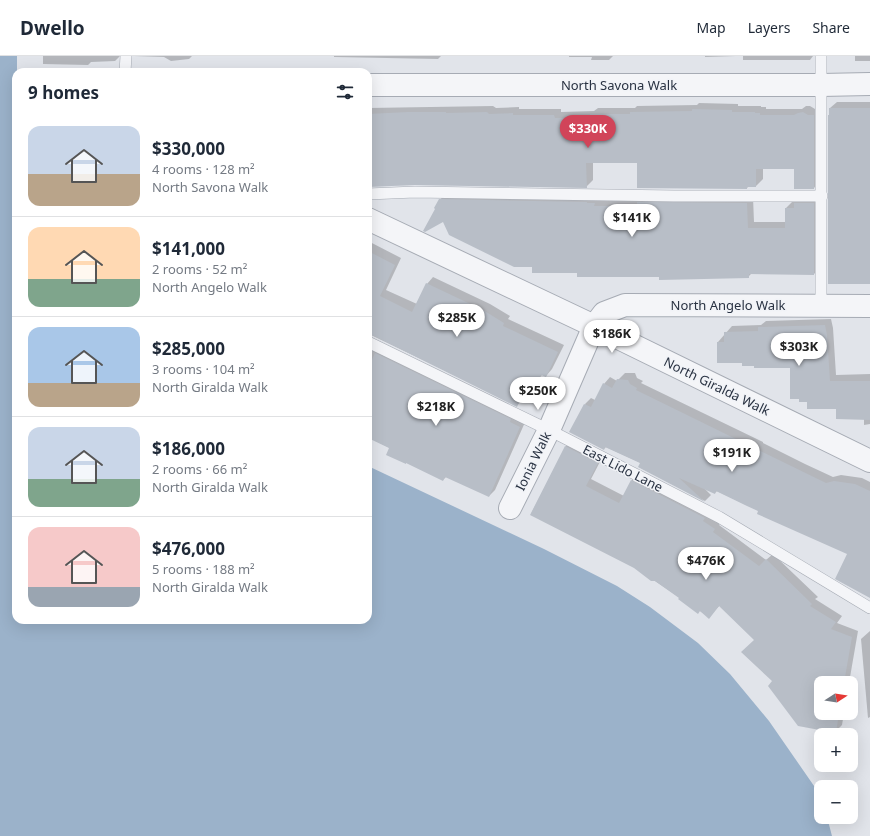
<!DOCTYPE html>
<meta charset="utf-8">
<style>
body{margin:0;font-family:"Noto Sans",sans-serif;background:#f2f2f3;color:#1f2937;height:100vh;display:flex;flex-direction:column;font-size:15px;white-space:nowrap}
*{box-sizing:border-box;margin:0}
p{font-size:13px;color:#747a83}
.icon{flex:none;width:22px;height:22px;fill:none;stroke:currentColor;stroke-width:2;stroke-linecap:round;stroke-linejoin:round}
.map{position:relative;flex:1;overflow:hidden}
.drawer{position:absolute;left:12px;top:12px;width:360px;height:556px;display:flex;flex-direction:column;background:#fff;border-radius:12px;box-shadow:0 4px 16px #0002}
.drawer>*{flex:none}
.needle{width:26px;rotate:78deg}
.buttons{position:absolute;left:814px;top:620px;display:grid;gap:8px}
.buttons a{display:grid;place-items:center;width:44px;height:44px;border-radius:8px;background:#fff;box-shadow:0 4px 16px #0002;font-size:20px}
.price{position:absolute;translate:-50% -34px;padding:0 9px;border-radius:14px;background:#fff;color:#222;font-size:13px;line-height:26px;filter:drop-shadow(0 1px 2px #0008)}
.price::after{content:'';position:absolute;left:50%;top:24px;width:12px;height:9px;margin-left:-6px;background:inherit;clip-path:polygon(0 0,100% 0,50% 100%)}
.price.selected{background:#d14459;color:#fff}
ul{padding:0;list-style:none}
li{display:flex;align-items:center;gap:12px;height:100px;padding:0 16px}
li+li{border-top:1px solid #e0e1e3}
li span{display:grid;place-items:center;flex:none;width:112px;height:80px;border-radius:12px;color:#555}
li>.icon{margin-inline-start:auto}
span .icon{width:48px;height:48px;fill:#fffc;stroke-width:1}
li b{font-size:17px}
h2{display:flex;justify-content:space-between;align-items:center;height:48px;padding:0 16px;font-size:17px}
header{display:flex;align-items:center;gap:24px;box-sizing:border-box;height:56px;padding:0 20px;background:#fff;border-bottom:1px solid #e0e1e3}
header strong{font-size:19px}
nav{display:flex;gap:22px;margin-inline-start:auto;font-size:14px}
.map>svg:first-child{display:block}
.water{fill:#9bb2ca}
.shadow{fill:#0003}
.building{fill:#b8bec7}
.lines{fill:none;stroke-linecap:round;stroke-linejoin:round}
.service-casing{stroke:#a6abb4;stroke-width:12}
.minor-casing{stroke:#a6abb4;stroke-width:24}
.service{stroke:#f4f5f8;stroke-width:11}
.minor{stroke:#f4f5f8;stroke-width:22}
.labels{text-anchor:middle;stroke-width:3;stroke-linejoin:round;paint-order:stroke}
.street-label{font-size:13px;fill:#293242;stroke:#f1f3f7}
</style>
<header>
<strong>Dwello</strong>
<nav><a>Map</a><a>Layers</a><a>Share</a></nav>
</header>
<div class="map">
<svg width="870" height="780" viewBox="0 0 870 780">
<rect width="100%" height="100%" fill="#e1e4ea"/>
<polygon class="water" points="0,0 17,0 16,564 368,564 368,410 544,493 617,530 650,551 698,587 730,618 769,665 821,740 821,761 827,761 832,780 0,780"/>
<g class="shadow">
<polygon points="43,0 120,0 115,5 91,6 88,9 43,8"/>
<polygon points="134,0 192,0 189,3 171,5 164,1"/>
<polygon points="334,0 441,0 438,3 334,1"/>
<polygon points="569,0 613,0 609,4 591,4 592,1 569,1"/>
<polygon points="705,0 736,0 705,1"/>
<polygon points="743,0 813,0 810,4 743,4"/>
<rect x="855" y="0" width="15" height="5"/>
<polygon points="837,46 870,46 870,227 830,52"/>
<polygon points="699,47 738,48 738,50 761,50 761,51 766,51 766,53 802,53 806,50 810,50 815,53 820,53 820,125 814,132 795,112 763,112 763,123 756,130 749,130 747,132 638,106 593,106 593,124 586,131 415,128 368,130 368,52 493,50 496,52 519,51 519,53 561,53 561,56 594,55 598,52 635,52 637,50 697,49"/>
<polygon points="446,137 753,141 754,166 786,166 786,152 792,146 797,146 802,141 820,141 820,212 814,218 752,217 748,221 578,216 533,210 440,144"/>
<polygon points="368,185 401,202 386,234 417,248 427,228 433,221 490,248 510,260 508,263 564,289 552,313 546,320 543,318 537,324 535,328 529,334 528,334 523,343 517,349 371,279 368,279"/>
<polygon points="831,263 833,272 836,319 870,318 870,368 864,369 864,363 837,352 800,342 791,311 755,309 742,306 718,286 732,270 761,269 766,265"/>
<polygon points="368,280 368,283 526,364 495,434 489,440 447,420 443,424 390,392 368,381"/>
<polygon points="625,317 635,317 637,322 643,325 641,327 763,386 763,387 805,408 833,421 841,419 862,422 870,426 870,541 848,497 717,435 715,437 704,432 711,439 705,445 639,411 641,407 606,391 604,393 585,348 591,342 595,344 604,328 610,321 617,325"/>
<polygon points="572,384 603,400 591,423 624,440 632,424 638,418 720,466 719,469 766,504 773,498 818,541 815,543 842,560 837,567 858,575 849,627 821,627 821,657 844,657 842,669 835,676 773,625 756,583 720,549 709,561 634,511 531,458 566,390"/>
<polygon points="870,575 870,661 868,662 861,583"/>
</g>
<g class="building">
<polygon points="829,52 870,52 870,228 828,228 828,59 829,59"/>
<polygon points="692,53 732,54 732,56 755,56 755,57 760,57 760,59 794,59 798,57 803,56 808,59 814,59 814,133 794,133 794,113 756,113 756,131 747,131 747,133 637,132 637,107 586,107 587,132 415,129 368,131 368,58 408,56 446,56 446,57 487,56 489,58 513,57 513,59 554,59 555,62 590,61 590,58 630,58 630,56 692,55"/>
<polygon points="439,143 587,146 587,147 595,147 594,150 637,150 637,146 747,147 748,172 785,172 785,152 794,152 794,147 814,147 814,219 749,218 749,222 659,224 659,221 577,221 577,217 532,217 532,211 514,211 449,179 443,166 425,176 423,175 435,153 434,152"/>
<polygon points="368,195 395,209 380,240 412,256 426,227 483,254 504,267 503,270 558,296 546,321 541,319 538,325 535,323 529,336 525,334 517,351 368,277"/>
<polygon points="825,269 827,279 830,325 870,325 870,364 836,363 836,353 807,353 807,346 799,346 799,343 790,343 790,312 754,312 754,310 742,310 742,307 717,307 717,286 724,286 724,276 758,275 758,271"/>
<polygon points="375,297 511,363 510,366 520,371 489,441 445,421 443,425 406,407 406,408 386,399 389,392 368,382 368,313"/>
<polygon points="617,323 628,324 630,328 637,332 636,334 826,427 834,425 855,428 870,435 870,542 835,523 847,498 757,458 758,455 747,450 716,435 715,438 679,422 705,446 638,411 640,407 605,391 604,394 569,376 584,348 591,351 603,327 612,332"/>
<polygon points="565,390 598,407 586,430 619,447 631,424 705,462 703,465 715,473 713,476 759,510 766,503 812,548 810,550 836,566 831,573 852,581 844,627 821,627 821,657 839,657 836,677 798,670 768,630 772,625 741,596 754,584 719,550 709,563 700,555 698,558 678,543 679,542 655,525 651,525 634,512 530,459"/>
</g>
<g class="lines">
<g class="service-casing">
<g id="service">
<polyline points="821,0 821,249"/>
<polyline points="125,16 126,0"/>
<polyline points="368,138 415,136 674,140 822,140"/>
<polyline points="368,286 549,374 719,461 870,552"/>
</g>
</g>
<g class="minor-casing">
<g id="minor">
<polyline points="368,29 821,29 870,28"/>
<polyline points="368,163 594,270 870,405"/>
<polyline points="510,452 549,374 594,270 604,257 625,249 870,250"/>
</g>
</g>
<use href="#service" class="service"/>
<use href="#minor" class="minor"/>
</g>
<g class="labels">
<g class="street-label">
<text x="619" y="34">North Savona Walk</text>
<text x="728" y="254">North Angelo Walk</text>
<text transform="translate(717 330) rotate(26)" y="5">North Giralda Walk</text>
<text transform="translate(533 405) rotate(-64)" y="5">Ionia Walk</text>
<text transform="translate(623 412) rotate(27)" y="5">East Lido Lane</text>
</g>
</g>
</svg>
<div class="buttons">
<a><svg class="needle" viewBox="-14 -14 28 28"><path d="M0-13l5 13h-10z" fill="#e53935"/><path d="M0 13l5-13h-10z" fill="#747a83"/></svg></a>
<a>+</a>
<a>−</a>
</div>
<b class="price selected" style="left:588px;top:93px">$330K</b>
<b class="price" style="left:632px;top:182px">$141K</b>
<b class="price" style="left:457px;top:282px">$285K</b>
<b class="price" style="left:612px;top:298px">$186K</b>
<b class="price" style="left:799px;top:311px">$303K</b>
<b class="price" style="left:538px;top:355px">$250K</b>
<b class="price" style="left:436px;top:371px">$218K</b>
<b class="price" style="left:732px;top:417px">$191K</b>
<b class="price" style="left:706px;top:525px">$476K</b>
<section class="drawer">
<h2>9 homes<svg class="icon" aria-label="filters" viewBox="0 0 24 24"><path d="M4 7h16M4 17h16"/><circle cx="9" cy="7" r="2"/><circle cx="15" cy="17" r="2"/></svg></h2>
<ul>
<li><span style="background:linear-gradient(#c9d6e8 60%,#b9a48a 0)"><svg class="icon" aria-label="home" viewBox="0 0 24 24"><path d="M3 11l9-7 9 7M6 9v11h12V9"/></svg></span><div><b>$330,000</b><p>4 rooms · 128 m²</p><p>North Savona Walk</p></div></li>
<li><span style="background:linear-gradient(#ffd9b3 65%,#7fa58c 0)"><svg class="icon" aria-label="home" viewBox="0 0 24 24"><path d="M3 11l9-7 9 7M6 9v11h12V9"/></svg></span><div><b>$141,000</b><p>2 rooms · 52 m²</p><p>North Angelo Walk</p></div></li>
<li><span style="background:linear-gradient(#a9c7e8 70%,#b9a48a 0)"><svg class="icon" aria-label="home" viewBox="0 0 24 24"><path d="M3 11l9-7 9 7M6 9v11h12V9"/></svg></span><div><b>$285,000</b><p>3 rooms · 104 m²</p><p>North Giralda Walk</p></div></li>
<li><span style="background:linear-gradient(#c9d6e8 65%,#7fa58c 0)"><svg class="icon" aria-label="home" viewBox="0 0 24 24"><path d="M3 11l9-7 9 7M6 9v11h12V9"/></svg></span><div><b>$186,000</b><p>2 rooms · 66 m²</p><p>North Giralda Walk</p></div></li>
<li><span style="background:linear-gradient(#f6c9c9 75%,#9aa5b1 0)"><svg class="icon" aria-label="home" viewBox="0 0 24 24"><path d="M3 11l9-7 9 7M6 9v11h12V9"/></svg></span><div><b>$476,000</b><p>5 rooms · 188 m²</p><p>North Giralda Walk</p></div></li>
</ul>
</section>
</div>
